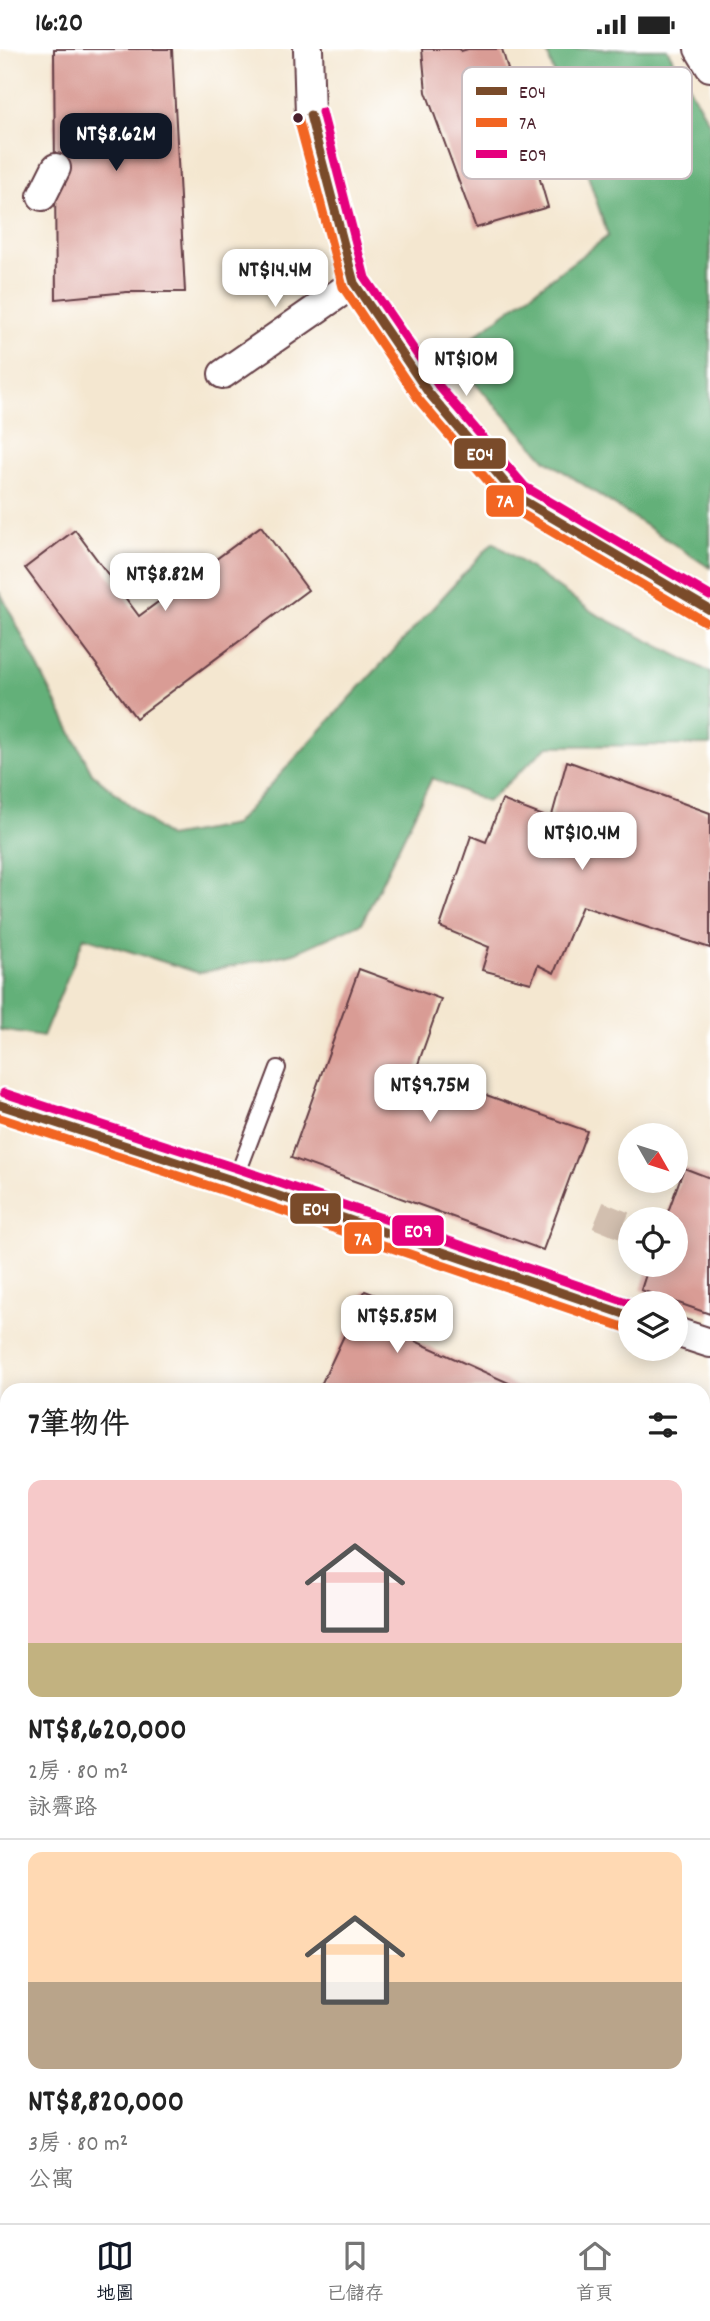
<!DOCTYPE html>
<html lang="zh-TW">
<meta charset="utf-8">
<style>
body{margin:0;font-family:Dekko,"LXGW WenKai TC",sans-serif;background:#f2f2f2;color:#222;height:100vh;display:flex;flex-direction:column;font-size:26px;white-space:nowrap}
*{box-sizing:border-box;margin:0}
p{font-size:23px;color:#767676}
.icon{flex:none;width:38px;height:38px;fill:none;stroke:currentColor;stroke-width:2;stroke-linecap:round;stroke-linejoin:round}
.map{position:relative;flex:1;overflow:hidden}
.drawer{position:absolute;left:0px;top:1334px;width:710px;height:842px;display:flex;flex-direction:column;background:#fff;border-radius:21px 21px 0 0;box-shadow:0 4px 18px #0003}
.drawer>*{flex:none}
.needle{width:46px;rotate:129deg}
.fabs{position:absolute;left:618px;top:1074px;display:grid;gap:14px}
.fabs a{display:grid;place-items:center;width:70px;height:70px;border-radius:50%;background:#fff;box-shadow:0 4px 18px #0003;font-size:35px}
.price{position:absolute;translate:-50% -60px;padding:0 16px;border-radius:14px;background:#fff;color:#222;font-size:23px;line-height:46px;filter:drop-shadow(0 2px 4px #0008)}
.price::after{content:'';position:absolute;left:50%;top:42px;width:21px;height:16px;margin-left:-10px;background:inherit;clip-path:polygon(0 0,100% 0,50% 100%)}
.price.active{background:#111827;color:#fff}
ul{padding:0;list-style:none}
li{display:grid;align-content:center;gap:14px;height:371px;padding:0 28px}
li+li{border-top:2px solid #e0e0e0}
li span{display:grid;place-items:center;height:217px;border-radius:14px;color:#555}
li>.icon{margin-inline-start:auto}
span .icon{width:126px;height:126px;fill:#fffc;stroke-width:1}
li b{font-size:30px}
h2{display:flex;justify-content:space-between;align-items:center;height:84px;padding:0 28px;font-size:30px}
.status{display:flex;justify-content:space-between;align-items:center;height:49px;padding:0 35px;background:#fff;direction:ltr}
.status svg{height:19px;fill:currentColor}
.tabs{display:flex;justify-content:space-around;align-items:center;height:98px;border-top:2px solid #e0e0e0;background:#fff;font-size:19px;color:#767676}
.tabs a{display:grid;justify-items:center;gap:4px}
.tabs .active{color:#111827}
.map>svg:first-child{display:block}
.green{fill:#7acc8e;stroke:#62765c;stroke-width:2}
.forest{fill:#63b079;stroke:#566852;stroke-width:2}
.building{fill:#d99c95}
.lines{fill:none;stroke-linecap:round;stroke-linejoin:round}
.street-tunnel{stroke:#d2bfaf;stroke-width:28;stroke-dasharray:28 14;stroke-linecap:butt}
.lane-casing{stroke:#643d44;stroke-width:18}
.street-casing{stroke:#643d44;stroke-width:32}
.lane{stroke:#fff;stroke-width:14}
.street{stroke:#fff;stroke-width:28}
.bus-1-casing{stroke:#fff;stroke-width:14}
.bus-2-casing{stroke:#fff;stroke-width:14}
.bus-3-casing{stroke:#fff;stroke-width:14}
.bus-1{stroke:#7a4b2a;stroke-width:9}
.bus-2{stroke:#f26522;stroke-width:9}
.bus-3{stroke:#e5007d;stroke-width:9}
.bus-dot{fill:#4a1f2b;stroke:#fff;stroke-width:2.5}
.key{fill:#fff;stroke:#c9bcbf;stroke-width:2}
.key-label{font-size:19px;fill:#4a1f2b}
.line-badge{stroke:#fff;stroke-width:2.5}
.badge-label{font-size:19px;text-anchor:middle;font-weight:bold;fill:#fff}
</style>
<div class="status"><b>16:20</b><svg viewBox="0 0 49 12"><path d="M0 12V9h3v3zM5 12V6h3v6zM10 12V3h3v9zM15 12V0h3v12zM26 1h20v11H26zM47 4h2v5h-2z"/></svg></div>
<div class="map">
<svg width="710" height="2174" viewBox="0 0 710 2174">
<rect width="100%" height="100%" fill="#fff"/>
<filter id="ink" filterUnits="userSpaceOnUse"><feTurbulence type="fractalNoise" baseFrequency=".0143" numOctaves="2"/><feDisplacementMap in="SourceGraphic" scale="14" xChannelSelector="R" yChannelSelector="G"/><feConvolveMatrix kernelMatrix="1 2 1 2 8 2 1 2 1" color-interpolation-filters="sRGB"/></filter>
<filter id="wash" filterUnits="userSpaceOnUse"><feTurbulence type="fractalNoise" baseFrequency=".00686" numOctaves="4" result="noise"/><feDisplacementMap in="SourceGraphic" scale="28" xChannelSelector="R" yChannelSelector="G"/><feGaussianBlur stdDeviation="1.57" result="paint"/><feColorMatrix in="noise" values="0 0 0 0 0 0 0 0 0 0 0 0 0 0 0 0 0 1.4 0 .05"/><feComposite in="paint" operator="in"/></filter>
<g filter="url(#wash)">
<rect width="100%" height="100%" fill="#f4e7d0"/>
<g class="green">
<polygon points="0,1523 7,1524 7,1735 0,1761"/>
<polygon points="710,1796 710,2126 704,2123 704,1818"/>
<polygon points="0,2118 7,2121 7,2168 104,2168 116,2174 0,2174"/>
</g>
<g class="forest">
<polygon points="546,0 667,0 710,75 710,519 546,411 449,306 608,187"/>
<polygon points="493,493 594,564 710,623 710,696 548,697 487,753 432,729 362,874 294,904 199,924 84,888 43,988 0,981 0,543 92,724 168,788 234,776"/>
</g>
<g id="blocks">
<g class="building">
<polygon points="54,0 172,0 185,243 127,243 56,250"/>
<polygon points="422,0 460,0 461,2 468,0 502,0 548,158 476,179 426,43"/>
<polygon points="261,477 308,541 136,669 25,519 75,481 139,567"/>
<polygon points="567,712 710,764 710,899 582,857 554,924 538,916 531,934 482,921 489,898 440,878 471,787 486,793 502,751 551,770"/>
<polygon points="359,920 441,950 416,1021 587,1082 543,1201 291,1109"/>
<polygon points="684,1119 710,1129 710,1265 641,1241 649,1216 676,1216 676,1171 665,1171"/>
<polygon points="365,1242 425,1265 415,1292 522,1340 319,1340"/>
<polygon points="710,1399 710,1542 704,1556 704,1413"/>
</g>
</g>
</g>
<g filter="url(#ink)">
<use href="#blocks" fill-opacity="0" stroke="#643d44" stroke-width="2"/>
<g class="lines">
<polyline class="street-tunnel" points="598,1166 630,1179"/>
<g class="lane-casing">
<polyline id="lane" points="235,1132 278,1019"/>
</g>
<g class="street-casing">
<g id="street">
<polyline points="308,0 310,66 354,234 428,343 517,448 710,561"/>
<polyline points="699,0 710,18"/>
<polyline points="42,147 56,119"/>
<polyline points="223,325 354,234"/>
<polyline points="0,1056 235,1132 630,1267"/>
<polyline points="676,1283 710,1294"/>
<polyline points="0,1484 7,1485"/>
<polyline points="704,1641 710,1643"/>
<polyline points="0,1892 7,1895"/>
<polyline points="647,2168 660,2174"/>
</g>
</g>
<use href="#lane" class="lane"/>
<use href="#street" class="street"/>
<g class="bus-1-casing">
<g id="bus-1">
<polyline points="310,66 354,234 428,343 517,448 710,561"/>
<polyline points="0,1056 235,1132 630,1267"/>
</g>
</g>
<g class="bus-2-casing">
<g id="bus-2">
<polyline points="298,69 343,238 419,351 510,458 704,572"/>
<polyline points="0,1069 231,1144 626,1279"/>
</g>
</g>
<g class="bus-3-casing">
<g id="bus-3">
<polyline points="322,63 365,229 438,336 525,438 710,547"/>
<polyline points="4,1044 239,1120 632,1255"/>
</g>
</g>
<use href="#bus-1" class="bus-1"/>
<use href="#bus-2" class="bus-2"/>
<use href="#bus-3" class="bus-3"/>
</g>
</g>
<circle class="bus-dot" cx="298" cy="69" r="6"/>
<rect x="462" y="18" width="230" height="112" rx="10" class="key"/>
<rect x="476" y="38" width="31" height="8" fill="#7a4b2a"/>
<rect x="476" y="69" width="31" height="9" fill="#f26522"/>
<rect x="476" y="101" width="31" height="8" fill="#e5007d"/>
<g class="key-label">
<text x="519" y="49">E04</text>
<text x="519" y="80">7A</text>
<text x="519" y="112">E09</text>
</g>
<g class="line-badge">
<rect x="453" y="388" width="54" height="33" rx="7" fill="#7a4b2a"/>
<rect x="485" y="435" width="40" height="34" rx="7" fill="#f26522"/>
<rect x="289" y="1143" width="53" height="33" rx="7" fill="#7a4b2a"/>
<rect x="391" y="1165" width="54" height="33" rx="7" fill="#e5007d"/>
<rect x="343" y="1172" width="40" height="34" rx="7" fill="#f26522"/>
</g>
<g class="badge-label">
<text x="480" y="411">E04</text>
<text x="505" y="458">7A</text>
<text x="316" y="1166">E04</text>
<text x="418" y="1188">E09</text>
<text x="363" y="1196">7A</text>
</g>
</svg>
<div class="fabs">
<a><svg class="needle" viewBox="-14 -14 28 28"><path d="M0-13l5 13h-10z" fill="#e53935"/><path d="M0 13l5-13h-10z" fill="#767676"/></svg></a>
<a><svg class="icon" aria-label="locate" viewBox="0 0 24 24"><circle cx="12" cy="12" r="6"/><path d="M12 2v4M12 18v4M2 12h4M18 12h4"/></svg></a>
<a><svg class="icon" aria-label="layers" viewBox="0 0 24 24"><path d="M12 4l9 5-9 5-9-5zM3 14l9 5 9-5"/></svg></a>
</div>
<b class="price active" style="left:116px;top:124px">NT$8.62M</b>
<b class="price" style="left:275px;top:260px">NT$14.4M</b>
<b class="price" style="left:466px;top:349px">NT$10M</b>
<b class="price" style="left:165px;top:564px">NT$8.82M</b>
<b class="price" style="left:582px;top:823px">NT$10.4M</b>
<b class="price" style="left:430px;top:1075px">NT$9.75M</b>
<b class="price" style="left:397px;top:1306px">NT$5.85M</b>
<section class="drawer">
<h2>7筆物件<svg class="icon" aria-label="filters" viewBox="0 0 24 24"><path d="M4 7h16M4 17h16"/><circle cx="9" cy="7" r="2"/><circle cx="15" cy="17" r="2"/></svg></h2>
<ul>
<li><span style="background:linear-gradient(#f6c9c9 75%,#c2b280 0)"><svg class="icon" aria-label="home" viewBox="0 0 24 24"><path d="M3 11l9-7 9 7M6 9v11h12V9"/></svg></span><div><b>NT$8,620,000</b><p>2房 · 80 m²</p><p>詠霽路</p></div></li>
<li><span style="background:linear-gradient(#ffd9b3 60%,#b9a48a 0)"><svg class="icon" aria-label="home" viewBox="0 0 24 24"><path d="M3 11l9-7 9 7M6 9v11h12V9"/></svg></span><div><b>NT$8,820,000</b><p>3房 · 80 m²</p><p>公寓</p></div></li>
</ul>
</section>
</div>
<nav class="tabs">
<a class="active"><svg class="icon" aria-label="map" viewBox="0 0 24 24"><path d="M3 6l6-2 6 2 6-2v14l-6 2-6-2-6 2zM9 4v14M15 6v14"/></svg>地圖</a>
<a><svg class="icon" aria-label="saved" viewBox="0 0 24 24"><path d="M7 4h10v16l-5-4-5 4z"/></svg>已儲存</a>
<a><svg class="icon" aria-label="home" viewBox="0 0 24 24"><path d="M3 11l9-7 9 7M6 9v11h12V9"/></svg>首頁</a>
</nav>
